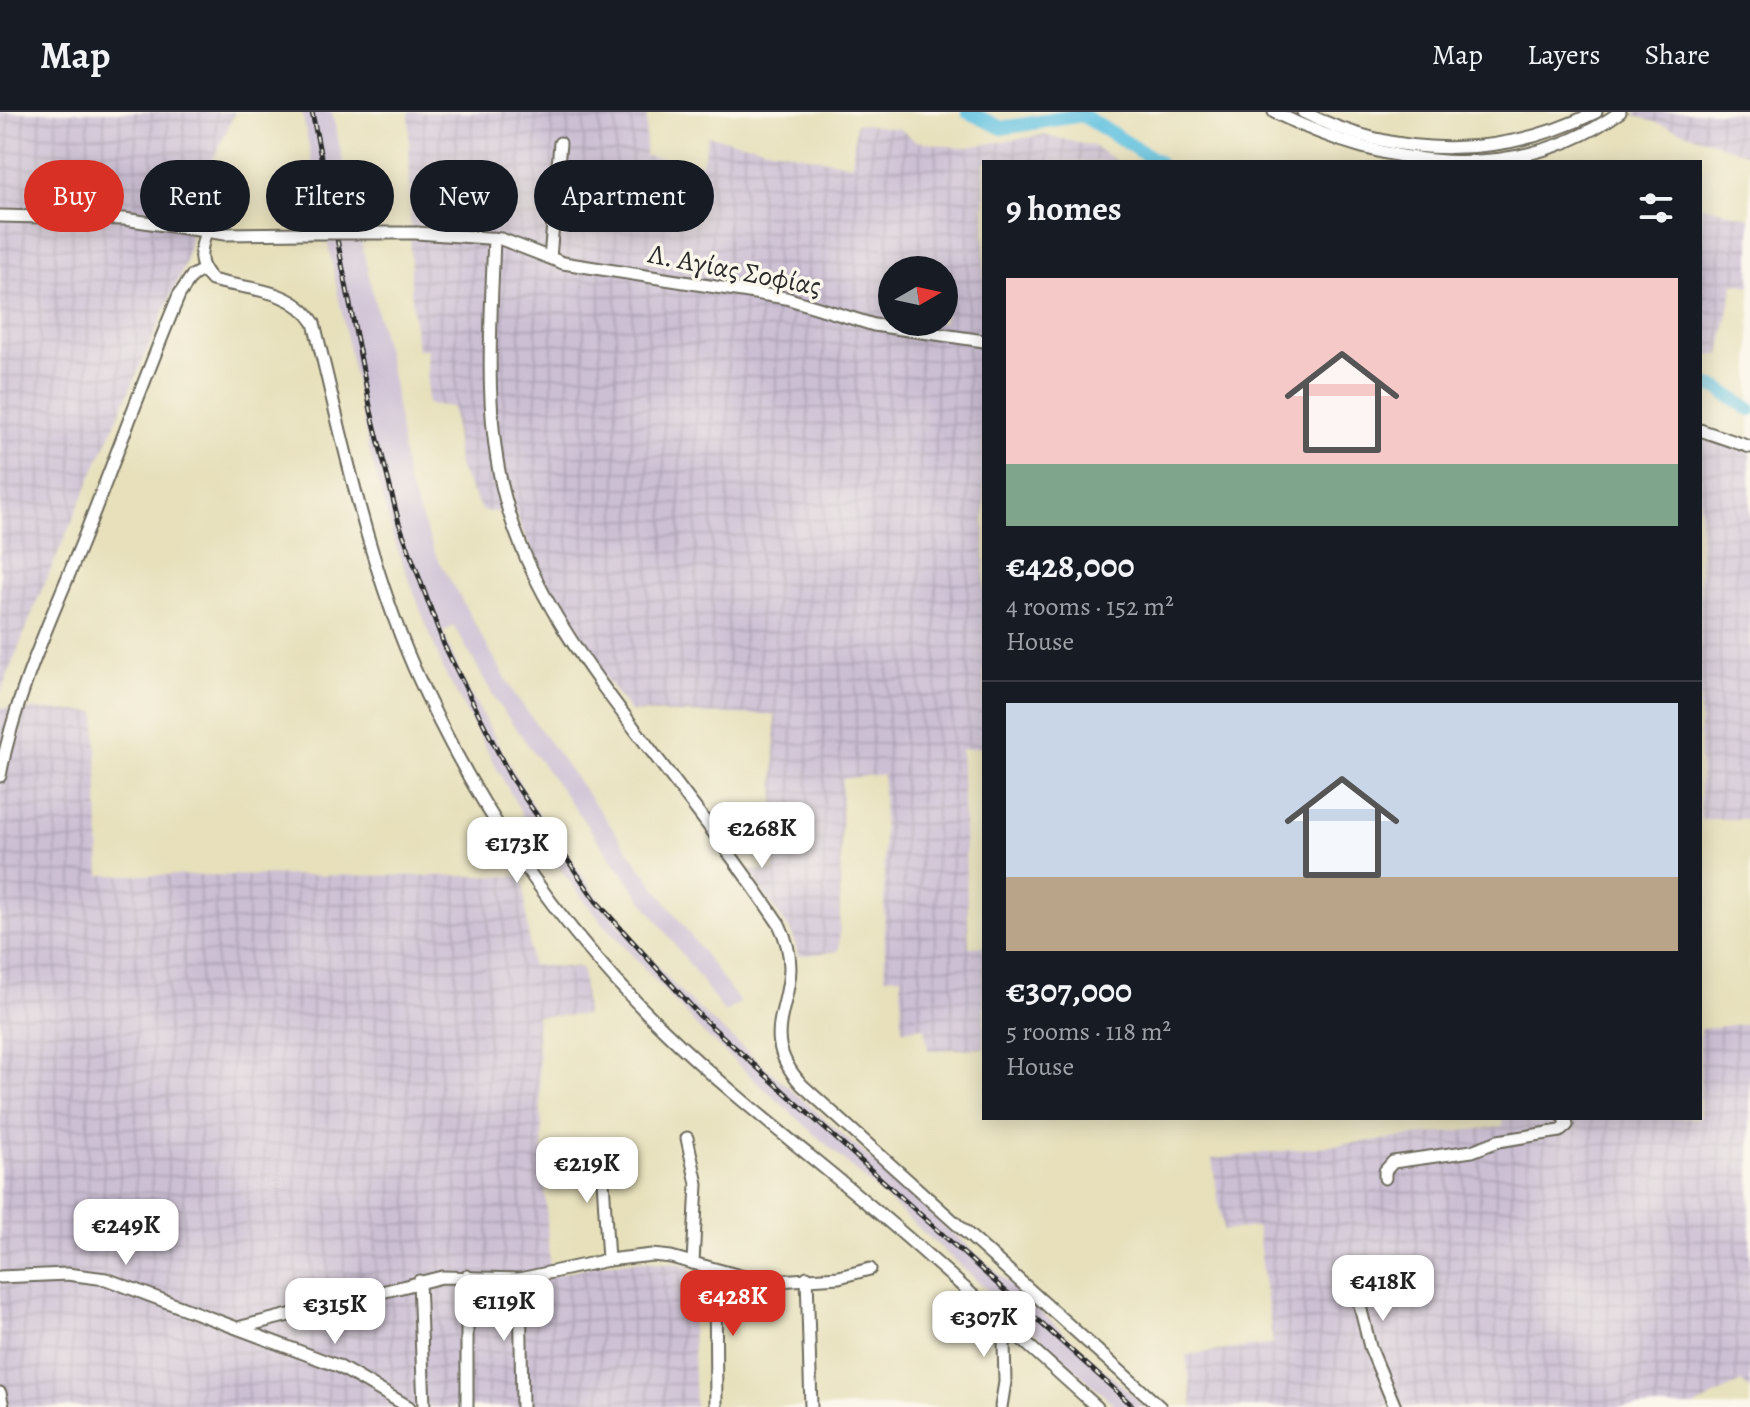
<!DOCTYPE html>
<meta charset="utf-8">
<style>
body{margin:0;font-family:Alegreya,serif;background:#242831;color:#f1f3f6;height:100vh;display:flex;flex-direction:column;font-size:30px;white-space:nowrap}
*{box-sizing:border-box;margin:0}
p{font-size:26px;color:#9ea1a6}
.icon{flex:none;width:44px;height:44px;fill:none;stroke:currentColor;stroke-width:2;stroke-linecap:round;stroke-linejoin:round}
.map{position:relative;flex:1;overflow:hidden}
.drawer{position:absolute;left:982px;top:48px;width:720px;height:960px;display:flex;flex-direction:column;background:#171b24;border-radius:0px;box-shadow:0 4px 20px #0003}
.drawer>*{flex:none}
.guide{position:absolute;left:24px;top:48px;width:760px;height:72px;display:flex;gap:16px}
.needle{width:52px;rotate:81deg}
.tools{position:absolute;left:878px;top:144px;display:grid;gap:16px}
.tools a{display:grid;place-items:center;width:80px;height:80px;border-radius:50%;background:#171b24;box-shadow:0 4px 20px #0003;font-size:40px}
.price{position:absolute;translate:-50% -68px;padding:0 18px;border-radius:16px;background:#fff;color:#222;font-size:26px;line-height:52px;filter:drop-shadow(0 2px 4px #0008)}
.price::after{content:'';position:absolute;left:50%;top:48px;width:24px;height:18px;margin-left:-12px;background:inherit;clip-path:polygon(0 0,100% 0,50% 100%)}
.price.current{background:#d93025;color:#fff}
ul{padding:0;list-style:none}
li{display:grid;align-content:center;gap:16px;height:424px;padding:0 24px}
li+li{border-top:2px solid #363941}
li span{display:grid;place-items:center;height:248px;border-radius:0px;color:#555}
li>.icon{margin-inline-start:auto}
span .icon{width:144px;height:144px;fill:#fffc;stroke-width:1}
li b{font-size:34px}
h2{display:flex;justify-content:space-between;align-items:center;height:96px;padding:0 24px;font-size:34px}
.tag{padding:0 28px;border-radius:36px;background:#171b24;box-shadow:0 4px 20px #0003;font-size:28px;line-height:72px}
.tag.current{background:#d93025;color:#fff}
header{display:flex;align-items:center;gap:48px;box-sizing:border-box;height:112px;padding:0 40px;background:#171b24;border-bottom:2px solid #363941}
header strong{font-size:38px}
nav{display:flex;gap:44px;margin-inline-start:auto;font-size:28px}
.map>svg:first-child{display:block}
.industrial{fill:url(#industrial-grid);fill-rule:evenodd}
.railway{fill:#ccbfd4}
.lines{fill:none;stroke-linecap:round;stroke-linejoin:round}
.river{stroke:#62c2e0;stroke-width:14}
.minor-casing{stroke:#6d6a5d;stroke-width:15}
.minor{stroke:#fff;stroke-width:11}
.rail-casing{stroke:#2b2b2b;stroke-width:5}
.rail{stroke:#fbf7ec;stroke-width:2;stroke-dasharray:6;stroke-linecap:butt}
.minor-bridge-casing{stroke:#6d6a5d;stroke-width:15;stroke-linecap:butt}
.minor-bridge{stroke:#fff;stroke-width:11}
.labels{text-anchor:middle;stroke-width:7;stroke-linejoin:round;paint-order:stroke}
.street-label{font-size:28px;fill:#2b2b2b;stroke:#fbf7ec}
</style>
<header>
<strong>Map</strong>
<nav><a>Map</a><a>Layers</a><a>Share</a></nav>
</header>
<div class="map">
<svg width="1750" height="1295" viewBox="0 0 1750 1295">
<defs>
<pattern id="industrial-grid" width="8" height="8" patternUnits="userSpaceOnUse" patternTransform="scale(2)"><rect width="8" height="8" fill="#ccbfd4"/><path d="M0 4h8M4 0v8" fill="none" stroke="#afa4b6"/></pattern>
</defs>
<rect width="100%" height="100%" fill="#fbf7ec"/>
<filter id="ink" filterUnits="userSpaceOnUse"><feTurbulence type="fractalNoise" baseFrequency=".0125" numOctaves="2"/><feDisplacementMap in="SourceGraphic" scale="16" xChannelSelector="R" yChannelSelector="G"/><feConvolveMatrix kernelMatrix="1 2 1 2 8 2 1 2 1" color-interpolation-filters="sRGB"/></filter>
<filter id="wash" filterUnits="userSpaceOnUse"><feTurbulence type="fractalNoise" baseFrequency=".006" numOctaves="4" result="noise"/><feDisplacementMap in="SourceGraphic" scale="32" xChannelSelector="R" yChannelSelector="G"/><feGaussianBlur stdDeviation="1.8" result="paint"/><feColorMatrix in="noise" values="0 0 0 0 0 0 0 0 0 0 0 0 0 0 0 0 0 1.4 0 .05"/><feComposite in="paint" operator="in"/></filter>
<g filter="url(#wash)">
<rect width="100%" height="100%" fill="#e7e0bb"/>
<g class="industrial">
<polygon points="0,0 235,0 188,102 192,113 186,150 38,487 0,582"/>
<path d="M409,0H647L645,44L702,52L708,24L852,53L856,11L900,17L916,29L961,36L1043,23L1093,34L1118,50H984V635L961,637L969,835L984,834V936L928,938L925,915L902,918L901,864L885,865L883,662L842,667L839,839L799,844L792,821L747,758L774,759L775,603L630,600L551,490L516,401L482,399L458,354L453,295L427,292V237H417L411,177ZM892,158H944V210H892Z"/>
<polygon points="1638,0 1750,0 1750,43 1634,3"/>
<polygon points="1700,93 1750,106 1750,174 1734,171 1720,243 1700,243"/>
<polygon points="1700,325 1750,339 1750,707 1700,707"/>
<polygon points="0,596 96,600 100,763 523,764 531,853 582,856 586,903 536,904 550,1165 596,1152 643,1149 690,1153 695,1295 0,1295"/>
<polygon points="1750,911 1750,1278 1742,1270 1693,1295 1193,1295 1186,1243 1273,1232 1257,1115 1223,1119 1212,1047 1503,1014 1503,1006 1700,1006 1700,917"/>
</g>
<polygon class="railway" points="302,0 332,0 394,275 407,369 435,441 515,583 740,891 725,901 498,592 454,514 443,520 464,570 531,691 608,799 686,886 896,1069 1146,1295 1117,1295 703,921 600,808 556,752 524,706 444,559 394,428 369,338"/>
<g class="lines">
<g class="river">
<polyline points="968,0 1002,16 1082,3 1158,50"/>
<polyline points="1700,271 1719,277 1750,298"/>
</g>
</g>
</g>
<g filter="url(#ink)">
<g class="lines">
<g class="minor-casing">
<g id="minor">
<path d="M1274,0C1383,55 1513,76 1620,0"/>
<path d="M1303,0C1397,48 1502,47 1596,0"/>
<polyline points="0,104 124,107 225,122 308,121"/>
<path d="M206,119C200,139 196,152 212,168C248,178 292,176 314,211C343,327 366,445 414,556C474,691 558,815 664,918C738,990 823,1052 901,1120C967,1177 1032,1237 1097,1295"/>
<polyline points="417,121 501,127 563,151 786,186 874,213 984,229"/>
<path d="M494,126C491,211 483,303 505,386C531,484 593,562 653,641C696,697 740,754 779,812C815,884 746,912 802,973L1160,1295"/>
<polyline points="550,146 560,31"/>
<polyline points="1700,318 1750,335"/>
<path d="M0,664C17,572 59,492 92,405C121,331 148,257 179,183L192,164L203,158"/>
<polyline points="687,1026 697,1072 693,1151"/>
<polyline points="601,1036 608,1148"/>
<polyline points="1385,1066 1385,1059 1393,1050 1472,1039 1498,1029 1560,1019 1567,1013 1564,1006"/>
<polyline points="715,1158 716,1295"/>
<polyline points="1352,1161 1370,1235 1395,1295"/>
<polyline points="467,1164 467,1295"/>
<polyline points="0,1165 67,1162 106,1167 338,1254 409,1295"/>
<polyline points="807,1165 811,1295"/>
<polyline points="520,1167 522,1295"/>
<polyline points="419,1169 424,1295"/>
<polyline points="241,1215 442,1165 520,1167 608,1148 652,1143 671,1145 762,1170 839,1165 870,1157"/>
<polyline points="0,1281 3,1295"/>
<polyline points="1001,1295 1005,1270 1004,1231 1013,1220"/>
</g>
</g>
<use href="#minor" class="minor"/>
<g class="rail-casing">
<polyline id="rail" points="312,0 371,299 399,411 444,533 511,666 596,789 700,904 1134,1295"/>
</g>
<use href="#rail" class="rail"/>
<g class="minor-bridge-casing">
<polyline id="minor-bridge" points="308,121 417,121"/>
</g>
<use href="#minor-bridge" class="minor-bridge"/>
</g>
</g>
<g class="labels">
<g class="street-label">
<text transform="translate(735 157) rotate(11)" y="10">Λ. Αγίας Σοφίας</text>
</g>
</g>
</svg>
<div class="tools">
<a><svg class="needle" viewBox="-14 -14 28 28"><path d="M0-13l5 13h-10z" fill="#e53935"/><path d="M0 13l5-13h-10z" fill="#9ea1a6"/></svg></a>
</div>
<b class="price" style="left:762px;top:758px">€268K</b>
<b class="price" style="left:517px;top:773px">€173K</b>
<b class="price" style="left:587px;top:1093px">€219K</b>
<b class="price" style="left:126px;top:1155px">€249K</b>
<b class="price" style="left:1383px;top:1211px">€418K</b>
<b class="price current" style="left:733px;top:1226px">€428K</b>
<b class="price" style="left:504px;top:1231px">€119K</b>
<b class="price" style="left:335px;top:1234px">€315K</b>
<b class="price" style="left:984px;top:1247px">€307K</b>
<div class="guide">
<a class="tag current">Buy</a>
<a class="tag">Rent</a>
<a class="tag">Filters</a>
<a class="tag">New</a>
<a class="tag">Apartment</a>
</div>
<section class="drawer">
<h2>9 homes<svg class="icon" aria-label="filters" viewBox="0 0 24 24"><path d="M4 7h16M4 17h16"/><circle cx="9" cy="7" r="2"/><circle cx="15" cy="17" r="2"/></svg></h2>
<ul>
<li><span style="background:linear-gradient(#f6c9c9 75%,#7fa58c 0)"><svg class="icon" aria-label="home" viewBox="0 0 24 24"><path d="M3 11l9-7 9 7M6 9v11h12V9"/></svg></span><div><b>€428,000</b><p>4 rooms · 152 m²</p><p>House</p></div></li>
<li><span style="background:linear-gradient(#c9d6e8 70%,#b9a48a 0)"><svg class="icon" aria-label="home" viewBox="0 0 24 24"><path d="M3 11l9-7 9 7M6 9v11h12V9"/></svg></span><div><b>€307,000</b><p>5 rooms · 118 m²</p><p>House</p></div></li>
</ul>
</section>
</div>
